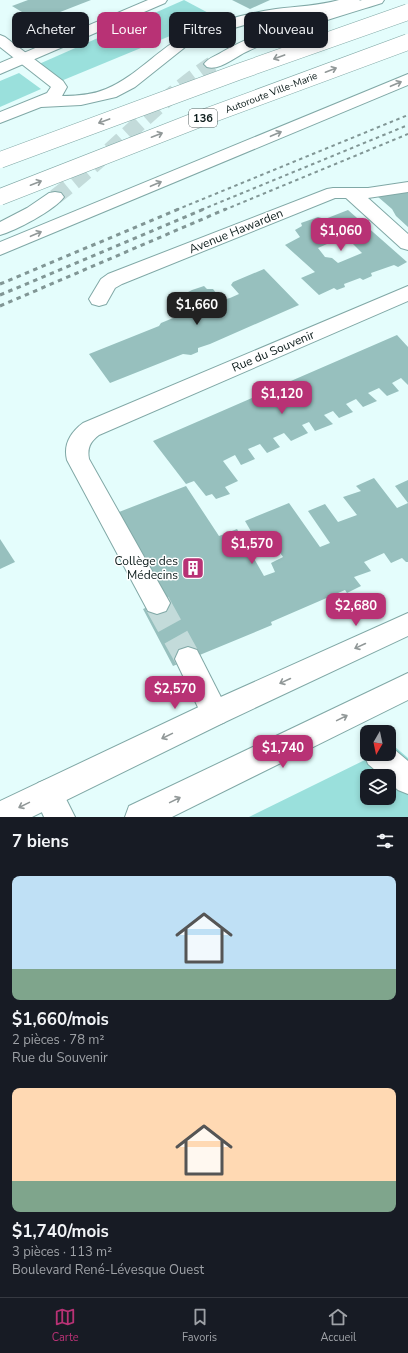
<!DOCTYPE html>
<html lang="fr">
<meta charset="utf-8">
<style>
body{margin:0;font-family:"Nunito Sans",sans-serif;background:#242831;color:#f1f3f6;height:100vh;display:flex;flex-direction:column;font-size:15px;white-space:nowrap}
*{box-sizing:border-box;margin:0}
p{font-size:13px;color:#9ea1a6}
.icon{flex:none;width:22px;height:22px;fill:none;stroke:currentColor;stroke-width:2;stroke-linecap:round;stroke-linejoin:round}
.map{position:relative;height:817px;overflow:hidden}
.side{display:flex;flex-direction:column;background:#171b24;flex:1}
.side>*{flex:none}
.guide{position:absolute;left:12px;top:12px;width:384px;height:36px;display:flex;gap:8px}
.needle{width:26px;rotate:189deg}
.buttons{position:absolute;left:360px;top:725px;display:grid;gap:8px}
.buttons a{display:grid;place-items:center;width:36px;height:36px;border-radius:8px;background:#171b24;box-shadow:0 2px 6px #0003;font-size:20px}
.price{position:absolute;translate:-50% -34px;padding:0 9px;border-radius:8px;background:#b83275;color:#fff;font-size:13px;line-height:26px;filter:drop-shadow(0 1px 2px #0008)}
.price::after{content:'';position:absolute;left:50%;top:24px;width:12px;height:9px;margin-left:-6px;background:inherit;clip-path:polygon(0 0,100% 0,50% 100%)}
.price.active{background:#222;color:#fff}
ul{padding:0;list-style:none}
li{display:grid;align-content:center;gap:8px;height:212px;padding:0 12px}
li span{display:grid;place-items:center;height:124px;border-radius:8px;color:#555}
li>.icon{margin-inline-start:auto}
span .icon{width:72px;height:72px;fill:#fffc;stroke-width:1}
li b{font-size:17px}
h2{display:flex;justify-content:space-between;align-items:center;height:48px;padding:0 12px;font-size:17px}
.chip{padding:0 14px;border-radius:8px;background:#171b24;box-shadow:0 2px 6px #0003;font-size:14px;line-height:36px}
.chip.active{background:#b83275;color:#fff}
.menu{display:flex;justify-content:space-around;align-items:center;height:56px;border-top:1px solid #363941;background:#171b24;font-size:11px;color:#9ea1a6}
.menu a{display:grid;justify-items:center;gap:2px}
.menu .active{color:#b83275}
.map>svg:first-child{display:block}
.green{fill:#9ae0dc;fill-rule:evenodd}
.building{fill:#97c0be;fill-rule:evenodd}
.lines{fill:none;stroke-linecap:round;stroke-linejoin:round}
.minor-tunnel{stroke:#c3dbda;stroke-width:26;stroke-dasharray:26 13;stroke-linecap:butt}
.highway-tunnel{stroke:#c3dbda;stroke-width:16;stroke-dasharray:16 8;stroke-linecap:butt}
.minor-casing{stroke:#80a8a6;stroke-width:2}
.major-casing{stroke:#80a8a6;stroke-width:2}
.highway-casing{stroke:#80a8a6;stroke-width:2}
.minor{fill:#fff;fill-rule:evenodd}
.major{fill:#fff;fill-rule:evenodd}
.highway{fill:#fff;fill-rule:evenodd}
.rail-far1{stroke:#819695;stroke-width:2;stroke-dasharray:3.5 3.5;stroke-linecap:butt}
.rail{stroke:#819695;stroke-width:3;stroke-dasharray:4.5 4.5;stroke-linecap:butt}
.highway-bridge-casing{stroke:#80a8a6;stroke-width:17;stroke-linecap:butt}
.highway-bridge{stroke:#fff;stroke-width:16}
.oneway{stroke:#919898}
.labels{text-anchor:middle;stroke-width:3;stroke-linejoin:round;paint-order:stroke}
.far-street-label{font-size:10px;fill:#0b1b1a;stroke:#fff}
.shield{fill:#fff;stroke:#545f5f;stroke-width:1}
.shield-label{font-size:11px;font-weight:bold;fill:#0b1b1a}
.street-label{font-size:12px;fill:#0b1b1a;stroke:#fff}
.poi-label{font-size:12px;fill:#0b1b1a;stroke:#fff;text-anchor:end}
</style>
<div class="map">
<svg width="408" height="817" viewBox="0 0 408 817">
<rect width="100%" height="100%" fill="#e4fdfc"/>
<g class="green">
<polygon points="184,0 216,17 61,81 39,64"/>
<polygon points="19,73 41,89 0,107 0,81"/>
<path d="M394,746L408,758V817H249L377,754H389V748ZM367,776H389V798H367Z"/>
</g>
<g class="building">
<polygon points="28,0 91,0 37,21 12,6"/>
<polygon points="232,0 270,0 250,9"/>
<polygon points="408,192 408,227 396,216 392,209 377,196"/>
<path d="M348,210L407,262L398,267L394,265L371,273L372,276L363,280L360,278L344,284L345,287L337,290L334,288L319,295L301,278L315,272L285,245L300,237L295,230L302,226L301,223L318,217L325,219ZM345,236L362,253L338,263L332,258L325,257L318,248Z"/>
<polygon points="264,269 299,305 210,344 198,348 198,352 191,355 183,354 110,383 89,354 159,326 161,323 190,311 183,301 184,298 182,295 192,290 204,286 207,289 213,289 220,298 223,297 226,299 230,298 239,294 231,285 233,282"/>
<polygon points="397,335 408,347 408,385 401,378 392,383 399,391 387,396 379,388 368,393 377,401 363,407 356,399 346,404 353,412 339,418 333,411 324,415 333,424 315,431 309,422 302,425 308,433 291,441 284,433 273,438 280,447 267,453 260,444 248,449 255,459 241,465 235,455 223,461 238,481 225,487 230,494 216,499 212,494 206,496 194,481 186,484 153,441"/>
<polygon points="374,478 397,508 408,503 408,562 406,562 402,558 391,563 384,553 364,562 371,571 354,577 361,586 347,593 345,590 271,622 272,625 173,666 143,609 157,603 119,512 186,486 219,536 237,529 264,576 275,572 271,563 283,557 268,536 256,540 245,521 289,503 320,547 330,543 308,511 325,504 338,522 357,515 343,497 361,491 356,486"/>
<polygon points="408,480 408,503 395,486"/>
<polygon points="0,539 15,562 0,569"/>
</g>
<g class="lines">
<polyline class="minor-tunnel" points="157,603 188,659"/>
<path class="highway-tunnel" d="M55,197C110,155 155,103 212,64"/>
<g class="minor-casing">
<g id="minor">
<path d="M339,0H360L358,3L321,13L258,21L217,33L189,44L135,87L116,97L81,105L41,107L0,123V112L47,93L51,87L0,47V35L5,37L63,81L67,87L62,96C77,96 92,95 106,89C140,75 162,43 197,30C222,20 249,13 276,9C297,6 318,6 339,0Z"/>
<polygon points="408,182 408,192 368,198 408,234 408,250 401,248 346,198 335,198 122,284 115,288 106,304 99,306 92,304 89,299 101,279 108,274 327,189 333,188 368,188"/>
<path d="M408,286V301L99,435C90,442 87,448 89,459L170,603L166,611L157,614L148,611L67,460C63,444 71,432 83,423Z"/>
<polygon points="188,647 197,650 229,713 225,722 215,726 205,722 175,659 179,650"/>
<polygon points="389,745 408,761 408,794 398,790 389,782 389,776 382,776 368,764 364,754 367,746 367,754 389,754"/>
<polygon points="48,779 58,783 75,817 44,817 33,793 38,783"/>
</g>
</g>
<g class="major-casing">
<g id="major">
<polygon points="148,0 167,0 165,3 0,74 0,63"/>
<polygon points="408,613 408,636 225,722 32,817 0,817 0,801 205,704"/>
<polygon points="408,673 408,700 172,817 125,817 129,806"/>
</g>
</g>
<g class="highway-casing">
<g id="highway">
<path d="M362,0H384L382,3C337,17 291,30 248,51C236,56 220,71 207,67L204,64C208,58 216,56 222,52C265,28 315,15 362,0Z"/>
<polygon points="408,74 408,85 0,255 0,242"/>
<path d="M55,192L61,193L64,197C55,210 15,231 0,235V222L27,208L49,193Z"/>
</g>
</g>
<use href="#minor" class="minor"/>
<use href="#major" class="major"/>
<use href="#highway" class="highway"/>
<g class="rail-far1">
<polyline points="176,210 408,115"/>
<polyline points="201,210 408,125"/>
<polyline points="224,210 408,134"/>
</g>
<g class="rail">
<polyline points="0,284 179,209"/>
<polyline points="0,295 204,209"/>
<polyline points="0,306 226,209"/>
</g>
<g class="highway-bridge-casing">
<g id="highway-bridge">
<polyline points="0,160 238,72 408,12"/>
<polyline points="0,197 197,120 408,42"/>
</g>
</g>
<use href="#highway-bridge" class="highway-bridge"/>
</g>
<defs><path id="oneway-shaft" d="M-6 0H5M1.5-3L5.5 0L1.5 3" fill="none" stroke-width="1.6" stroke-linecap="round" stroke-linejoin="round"/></defs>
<g class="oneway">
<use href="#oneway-shaft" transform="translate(279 57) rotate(160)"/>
<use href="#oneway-shaft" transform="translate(331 70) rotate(-21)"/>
<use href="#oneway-shaft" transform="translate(396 84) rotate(-23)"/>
<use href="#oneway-shaft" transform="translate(104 121) rotate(160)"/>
<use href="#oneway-shaft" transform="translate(276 134) rotate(-23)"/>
<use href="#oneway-shaft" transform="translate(157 135) rotate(-21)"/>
<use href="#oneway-shaft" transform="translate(36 183) rotate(-21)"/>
<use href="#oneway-shaft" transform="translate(156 184) rotate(-23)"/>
<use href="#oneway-shaft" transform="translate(36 234) rotate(-23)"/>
<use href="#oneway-shaft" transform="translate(360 646) rotate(155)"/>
<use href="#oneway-shaft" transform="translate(285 681) rotate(155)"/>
<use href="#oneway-shaft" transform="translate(342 718) rotate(-26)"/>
<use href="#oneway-shaft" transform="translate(167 736) rotate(154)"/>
<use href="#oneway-shaft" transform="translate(175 800) rotate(-26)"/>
<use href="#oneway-shaft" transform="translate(24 805) rotate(154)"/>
</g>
<defs>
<g id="building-square" transform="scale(1.15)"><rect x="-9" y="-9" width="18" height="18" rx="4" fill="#b83275" stroke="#fff"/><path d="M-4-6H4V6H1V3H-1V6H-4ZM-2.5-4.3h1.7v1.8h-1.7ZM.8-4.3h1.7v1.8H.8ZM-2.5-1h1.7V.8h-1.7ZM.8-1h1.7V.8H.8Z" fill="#fff"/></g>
</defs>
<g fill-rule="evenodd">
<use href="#building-square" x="193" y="568"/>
</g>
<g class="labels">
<g class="far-street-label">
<text transform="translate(271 92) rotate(-21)" y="4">Autoroute Ville-Marie</text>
</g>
<rect class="shield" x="189" y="109" width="28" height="18" rx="3"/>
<g class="shield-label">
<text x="203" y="122">136</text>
</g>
<g class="street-label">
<text transform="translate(236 231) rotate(-22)" y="4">Avenue Hawarden</text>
<text transform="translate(273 351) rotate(-23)" y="4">Rue du Souvenir</text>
</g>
<g class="poi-label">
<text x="178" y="565">Collège des<tspan x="178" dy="14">Médecins</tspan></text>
</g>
</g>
</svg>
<div class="buttons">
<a><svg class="needle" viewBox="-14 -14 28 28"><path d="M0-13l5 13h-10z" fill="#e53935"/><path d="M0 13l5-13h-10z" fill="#9ea1a6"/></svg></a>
<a><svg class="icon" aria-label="layers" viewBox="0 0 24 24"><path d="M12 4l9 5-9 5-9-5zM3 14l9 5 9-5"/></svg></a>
</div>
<b class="price" style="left:341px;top:252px">$1,060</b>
<b class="price active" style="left:197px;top:326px">$1,660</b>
<b class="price" style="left:282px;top:415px">$1,120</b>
<b class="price" style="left:252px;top:565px">$1,570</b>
<b class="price" style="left:356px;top:627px">$2,680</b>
<b class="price" style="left:175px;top:710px">$2,570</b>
<b class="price" style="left:283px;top:769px">$1,740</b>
<div class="guide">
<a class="chip">Acheter</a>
<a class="chip active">Louer</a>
<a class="chip">Filtres</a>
<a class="chip">Nouveau</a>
</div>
</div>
<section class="side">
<h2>7 biens<svg class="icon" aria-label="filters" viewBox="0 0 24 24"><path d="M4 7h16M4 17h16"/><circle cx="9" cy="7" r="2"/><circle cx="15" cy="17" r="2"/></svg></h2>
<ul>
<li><span style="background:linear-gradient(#bfe0f5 75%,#7fa58c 0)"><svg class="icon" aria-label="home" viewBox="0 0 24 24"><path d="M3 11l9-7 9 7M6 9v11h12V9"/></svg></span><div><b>$1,660/mois</b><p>2 pièces · 78 m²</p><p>Rue du Souvenir</p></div></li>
<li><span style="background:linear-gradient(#ffd9b3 75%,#7fa58c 0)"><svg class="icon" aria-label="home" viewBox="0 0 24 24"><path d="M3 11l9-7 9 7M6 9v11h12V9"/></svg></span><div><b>$1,740/mois</b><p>3 pièces · 113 m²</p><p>Boulevard René-Lévesque Ouest</p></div></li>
</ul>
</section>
<nav class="menu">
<a class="active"><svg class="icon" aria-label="map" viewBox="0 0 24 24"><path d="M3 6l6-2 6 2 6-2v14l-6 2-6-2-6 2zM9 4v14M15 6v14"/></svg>Carte</a>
<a><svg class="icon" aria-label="saved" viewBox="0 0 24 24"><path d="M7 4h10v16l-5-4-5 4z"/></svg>Favoris</a>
<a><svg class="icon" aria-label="home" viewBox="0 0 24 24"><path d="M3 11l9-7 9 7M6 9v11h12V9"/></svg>Accueil</a>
</nav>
